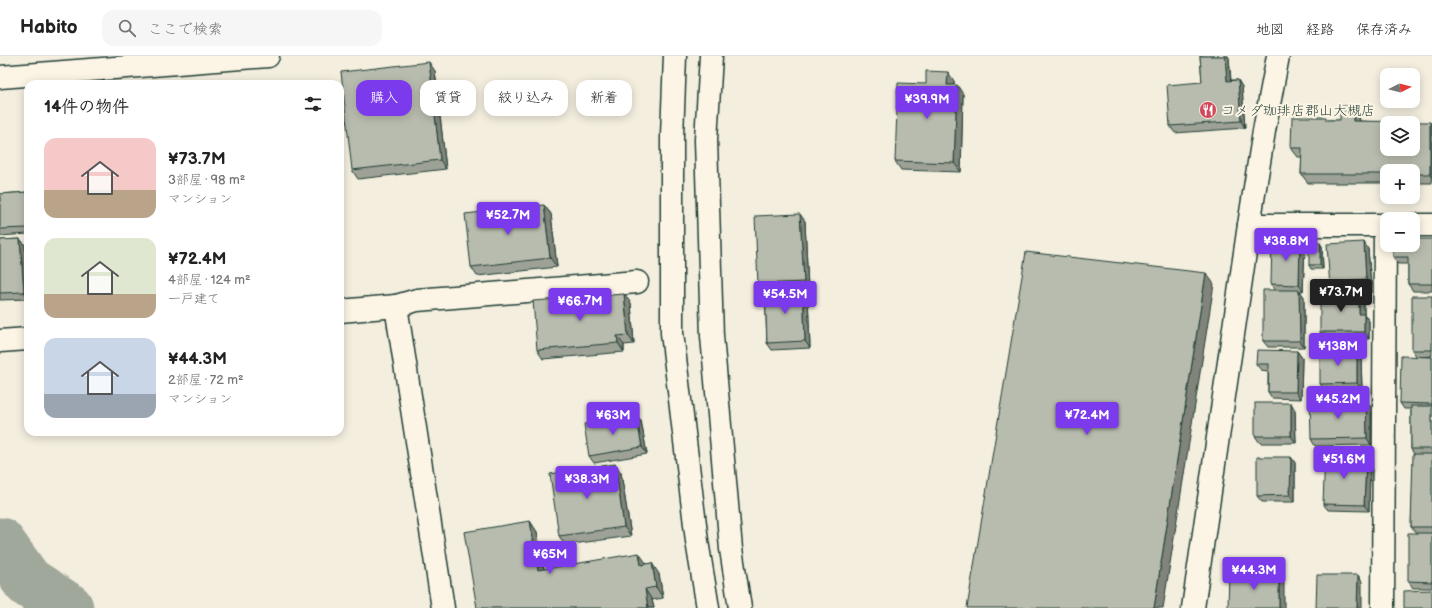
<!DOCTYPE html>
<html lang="ja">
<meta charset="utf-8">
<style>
body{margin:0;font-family:"Balsamiq Sans","Klee One",sans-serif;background:#f6f6f6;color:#222;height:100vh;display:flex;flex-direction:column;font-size:15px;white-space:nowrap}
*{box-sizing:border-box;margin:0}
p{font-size:13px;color:#767676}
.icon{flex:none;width:22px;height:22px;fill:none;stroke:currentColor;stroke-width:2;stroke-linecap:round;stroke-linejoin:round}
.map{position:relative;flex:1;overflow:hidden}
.panel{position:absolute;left:24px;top:24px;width:320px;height:356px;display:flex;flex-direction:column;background:#fff;border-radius:12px;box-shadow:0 2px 10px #0003}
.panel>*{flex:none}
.hud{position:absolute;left:356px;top:24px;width:380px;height:36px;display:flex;gap:8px}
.needle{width:26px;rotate:84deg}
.controls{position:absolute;left:1380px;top:12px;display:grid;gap:8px}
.controls a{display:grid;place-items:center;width:40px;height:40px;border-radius:8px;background:#fff;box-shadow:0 2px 10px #0003;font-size:20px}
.price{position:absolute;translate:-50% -34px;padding:0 9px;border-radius:4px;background:#7c3aed;color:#fff;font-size:13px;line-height:26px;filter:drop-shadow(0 1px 2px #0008)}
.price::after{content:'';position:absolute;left:50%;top:24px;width:12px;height:9px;margin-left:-6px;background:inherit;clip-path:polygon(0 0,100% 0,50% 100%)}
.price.selected{background:#222;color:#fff}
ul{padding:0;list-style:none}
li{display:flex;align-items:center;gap:12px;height:100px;padding:0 20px}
li span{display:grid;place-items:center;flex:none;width:112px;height:80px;border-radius:12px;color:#555}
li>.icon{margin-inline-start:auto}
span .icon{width:48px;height:48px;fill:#fffc;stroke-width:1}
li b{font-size:17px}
h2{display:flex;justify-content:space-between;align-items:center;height:48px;padding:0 20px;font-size:17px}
.pill{padding:0 14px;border-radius:12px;background:#fff;box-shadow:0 2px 10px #0003;font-size:14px;line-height:36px}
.pill.selected{background:#7c3aed;color:#fff}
header{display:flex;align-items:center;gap:24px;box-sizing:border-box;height:56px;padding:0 20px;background:#fff;border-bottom:1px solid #e0e0e0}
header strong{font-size:19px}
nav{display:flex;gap:22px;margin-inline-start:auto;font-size:14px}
.search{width:280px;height:36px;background:#f6f6f6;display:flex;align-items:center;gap:10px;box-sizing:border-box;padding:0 14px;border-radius:12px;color:#767676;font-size:15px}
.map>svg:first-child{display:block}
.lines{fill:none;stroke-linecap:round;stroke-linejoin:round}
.river{stroke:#a0a89b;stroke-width:51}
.minor-casing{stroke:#1f3d34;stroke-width:25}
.minor{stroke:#fcf5e5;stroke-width:22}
.wall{fill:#9ea296;stroke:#1f3d34}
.shaded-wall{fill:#81847a;stroke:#1f3d34}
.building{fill:#b8bcae;stroke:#1f3d34;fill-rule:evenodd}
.labels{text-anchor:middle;stroke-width:4;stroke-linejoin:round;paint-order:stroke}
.poi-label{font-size:14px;fill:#1f3d34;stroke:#fcf5e5;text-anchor:start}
</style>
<header>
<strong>Habito</strong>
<div class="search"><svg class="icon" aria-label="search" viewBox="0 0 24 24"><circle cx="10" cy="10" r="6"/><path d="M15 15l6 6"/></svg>ここで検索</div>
<nav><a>地図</a><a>経路</a><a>保存済み</a></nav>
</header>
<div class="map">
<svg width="1432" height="552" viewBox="0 0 1432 552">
<rect width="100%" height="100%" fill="#f3eede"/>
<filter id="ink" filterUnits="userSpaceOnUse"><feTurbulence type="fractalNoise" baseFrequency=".025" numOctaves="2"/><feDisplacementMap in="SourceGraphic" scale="8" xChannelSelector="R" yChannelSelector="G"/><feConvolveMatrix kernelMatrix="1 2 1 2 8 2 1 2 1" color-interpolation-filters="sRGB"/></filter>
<g filter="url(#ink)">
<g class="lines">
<polyline class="river" points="0,487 28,526 68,552"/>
<g class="minor-casing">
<g id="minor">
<polyline points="675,0 672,80 672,277 697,485 708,552"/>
<polyline points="711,0 706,84 712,280 731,493 740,552"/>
<polyline points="0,21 268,0"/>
<polyline points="1249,169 1387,169"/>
<polyline points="1413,169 1432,169"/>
<polyline points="396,250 417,244 637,226"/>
<polyline points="340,255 396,250 443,552"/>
<polyline points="0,285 28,283"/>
<polyline points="1193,552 1249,169 1264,75 1278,0"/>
<polyline points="1383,552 1385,169"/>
</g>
</g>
<use href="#minor" class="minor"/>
</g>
<g class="wall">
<polygon points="1200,0 1228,0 1229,2 1231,24 1238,24 1242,31 1245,72 1175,77 1170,70 1202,26"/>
<polygon points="435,15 446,113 358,123 352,114"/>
<polygon points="954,25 954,29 963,38 961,116 901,114 895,105 926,28"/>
<polygon points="1353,50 1359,59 1360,65 1432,69 1432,127 1413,127 1413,115 1387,115 1387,127 1308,127 1301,118 1302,101 1298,101 1291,92 1328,64 1340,64"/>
<polygon points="28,136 28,178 0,180 0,138"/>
<polygon points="544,149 551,158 557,211 477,220 471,211"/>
<polygon points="805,165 808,233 805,233 808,238 810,292 772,294 767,287 765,235 763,235 758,228"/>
<polygon points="20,183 25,189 28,243 0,244 0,184"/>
<polygon points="1432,183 1432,235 1413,235 1408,228 1408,208 1398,208 1393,201"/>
<polygon points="1322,190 1323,213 1311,213 1309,209"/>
<polygon points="1305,191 1303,235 1300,235 1304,241 1304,291 1268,291 1263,285 1275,234 1271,228"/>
<polygon points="1368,193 1371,230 1356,231 1356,237 1359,237 1364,244 1364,258 1369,265 1369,283 1325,283 1320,276 1333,237 1330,232"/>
<polygon points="1432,240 1432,300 1420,301 1432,301 1432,532 1413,532 1408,525 1416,477 1411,471 1414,398 1411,393 1411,353 1404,353 1400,347 1417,301 1412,294"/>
<polygon points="631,247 634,288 624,289 624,296 543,303 537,294"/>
<polygon points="1357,294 1361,300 1362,334 1325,334 1320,328"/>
<polygon points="1297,295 1302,302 1301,343 1272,342 1268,336 1268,315 1261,314 1256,308"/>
<polygon points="1371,351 1371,389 1315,390 1311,383"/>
<polygon points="1295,354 1296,387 1260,387 1255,380"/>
<polygon points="636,359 641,365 647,398 594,407 589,400"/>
<polygon points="1356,398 1360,405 1370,412 1369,455 1328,454 1323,448"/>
<polygon points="1291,401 1295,407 1295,446 1262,446 1257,440"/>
<polygon points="615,408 621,417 631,480 565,489 559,480"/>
<polygon points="530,465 537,476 544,513 646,507 659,518 663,542 652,544 654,552 477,552"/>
</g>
<g class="shaded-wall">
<polygon points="1225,0 1228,0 1229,2 1231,31 1227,25"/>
<polygon points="429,6 435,15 446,113 440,104"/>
<polygon points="948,16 954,25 954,38 947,29"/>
<polygon points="1238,24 1242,31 1245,72 1241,65"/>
<polygon points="957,29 963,38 961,116 954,107"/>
<polygon points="1353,50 1359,59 1360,74 1353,65"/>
<polygon points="1430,66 1432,69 1432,122 1430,118"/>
<polygon points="544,149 551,158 557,211 550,202"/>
<polygon points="800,158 805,165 808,233 804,226"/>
<polygon points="20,183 25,189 28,242 24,236"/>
<polygon points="1300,184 1305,191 1303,235 1299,229"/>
<polygon points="1364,186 1368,193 1371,230 1366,223"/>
<polygon points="1320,187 1322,190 1323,213 1320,209"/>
<polygon points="1206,217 1214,228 1163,552 1154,552"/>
<polygon points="1351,224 1356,231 1356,238 1351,231"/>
<polygon points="803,231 808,238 810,292 805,285"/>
<polygon points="1299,234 1304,241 1304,291 1300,285"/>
<polygon points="1359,237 1364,244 1364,265 1359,258"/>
<polygon points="624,238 631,247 634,288 628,279"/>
<polygon points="1364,258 1369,265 1369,283 1364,276"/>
<polygon points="617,280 624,289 624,296 618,287"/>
<polygon points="1357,294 1361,300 1362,334 1357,327"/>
<polygon points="1297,295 1302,302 1301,343 1296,336"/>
<polygon points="1366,344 1371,351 1371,389 1367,382"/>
<polygon points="1291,347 1295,354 1296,387 1291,380"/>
<polygon points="636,359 641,365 647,398 642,391"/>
<polygon points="1356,398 1360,404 1360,411 1356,405"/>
<polygon points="1291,401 1295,407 1295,446 1290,439"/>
<polygon points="1366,405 1370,412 1369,455 1364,449"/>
<polygon points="615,408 621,417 631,480 624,471"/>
<polygon points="530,465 537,476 546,524 538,514"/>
<polygon points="639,497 646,507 648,520 641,509"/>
<polygon points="652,507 659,518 663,542 656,531"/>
<polygon points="1279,519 1284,526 1284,552 1279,552"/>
<polygon points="1358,519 1362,526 1362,552 1357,552"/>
<polygon points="645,533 652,544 654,552 648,552"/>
</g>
<g class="building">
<polygon points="1200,0 1225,0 1227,25 1238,24 1241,65 1170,70 1167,29 1202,26"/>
<polygon points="429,6 440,104 352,114 341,16"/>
<polygon points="926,15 948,16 947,29 957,29 954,107 895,105 898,27 926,28"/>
<path d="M1340,50H1353V65L1430,66V118H1413V115H1387V118H1301L1302,92H1291L1292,61H1326V64H1340ZM1387,67H1413V93H1387Z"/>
<polygon points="28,136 28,172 0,173 0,138"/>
<polygon points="544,149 550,202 471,211 465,158"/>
<polygon points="800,158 804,226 758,228 755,160"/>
<polygon points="20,183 24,236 0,237 0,184"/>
<polygon points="1272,183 1300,184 1299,229 1271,228"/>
<polygon points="1413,183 1432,183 1432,228 1408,228 1408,201 1393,201 1393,189 1413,189"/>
<polygon points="1364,186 1366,223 1351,224 1351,231 1330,232 1327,188"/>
<rect x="1309" y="187" width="11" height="22"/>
<polygon points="1026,196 1206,217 1154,552 967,552"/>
<polygon points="803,231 805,285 767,287 765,233"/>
<polygon points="1263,234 1299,234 1300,285 1263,285"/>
<polygon points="1320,237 1359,237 1359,258 1364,258 1364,276 1320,276"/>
<polygon points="624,238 628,279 617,280 618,287 537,294 533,245"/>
<rect x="1412" y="240" width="20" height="54"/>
<polygon points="1257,294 1297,295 1296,336 1268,336 1269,308 1256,308"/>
<polygon points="1357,294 1357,327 1320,328 1320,295"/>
<polygon points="1401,300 1432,301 1432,348 1400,347"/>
<polygon points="1366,344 1367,382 1311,383 1310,345"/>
<rect x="1255" y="347" width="36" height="33"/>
<rect x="1411" y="350" width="21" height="43"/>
<polygon points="636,359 642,391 589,400 584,368"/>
<polygon points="1325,397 1356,398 1356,405 1366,405 1364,449 1323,448"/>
<polygon points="1413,398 1432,398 1432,471 1411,471"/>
<polygon points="1257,401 1291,401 1290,439 1257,440"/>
<polygon points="615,408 624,471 559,480 550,418"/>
<polygon points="530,465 538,514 639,497 641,509 652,507 656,531 645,533 648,552 477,552 464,476"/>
<polygon points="1408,477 1432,477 1432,526 1408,525"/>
<polygon points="1229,518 1279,519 1279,552 1228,552"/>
<polygon points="1317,519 1358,519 1357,552 1316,552"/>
<polygon points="1432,534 1432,552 1404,552 1404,535"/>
</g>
</g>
<defs>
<g id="restaurant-disc" transform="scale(0.9)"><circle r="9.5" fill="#d1495b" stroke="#fcf5e5"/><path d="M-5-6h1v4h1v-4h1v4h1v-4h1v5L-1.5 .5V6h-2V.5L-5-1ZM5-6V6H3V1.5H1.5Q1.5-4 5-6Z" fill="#fff"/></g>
</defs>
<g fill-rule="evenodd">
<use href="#restaurant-disc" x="1208" y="54"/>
</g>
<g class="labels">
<g class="poi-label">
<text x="1221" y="59">コメダ珈琲店郡山大槻店</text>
</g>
</g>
</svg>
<div class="controls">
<a><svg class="needle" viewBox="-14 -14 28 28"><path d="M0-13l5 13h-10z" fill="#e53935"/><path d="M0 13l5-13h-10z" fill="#767676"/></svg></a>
<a><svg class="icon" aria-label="layers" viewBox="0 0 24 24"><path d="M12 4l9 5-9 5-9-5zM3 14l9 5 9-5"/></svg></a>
<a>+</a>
<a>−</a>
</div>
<b class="price" style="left:927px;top:64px">¥39.9M</b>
<b class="price" style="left:508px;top:180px">¥52.7M</b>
<b class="price" style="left:1286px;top:206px">¥38.8M</b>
<b class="price selected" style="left:1341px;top:257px">¥73.7M</b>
<b class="price" style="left:785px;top:259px">¥54.5M</b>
<b class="price" style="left:580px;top:266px">¥66.7M</b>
<b class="price" style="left:1338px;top:311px">¥138M</b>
<b class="price" style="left:1338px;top:364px">¥45.2M</b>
<b class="price" style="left:613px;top:380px">¥63M</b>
<b class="price" style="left:1087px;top:380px">¥72.4M</b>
<b class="price" style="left:1344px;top:424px">¥51.6M</b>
<b class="price" style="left:587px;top:444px">¥38.3M</b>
<b class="price" style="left:550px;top:519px">¥65M</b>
<b class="price" style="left:1254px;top:535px">¥44.3M</b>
<div class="hud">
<a class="pill selected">購入</a>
<a class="pill">賃貸</a>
<a class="pill">絞り込み</a>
<a class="pill">新着</a>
</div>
<section class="panel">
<h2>14件の物件<svg class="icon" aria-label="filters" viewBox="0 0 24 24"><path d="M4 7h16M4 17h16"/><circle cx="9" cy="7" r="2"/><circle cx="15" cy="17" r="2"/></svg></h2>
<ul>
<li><span style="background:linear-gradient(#f6c9c9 65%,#b9a48a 0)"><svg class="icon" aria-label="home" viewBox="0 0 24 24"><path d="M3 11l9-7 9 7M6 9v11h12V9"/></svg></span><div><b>¥73.7M</b><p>3部屋 · 98 m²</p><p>マンション</p></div></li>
<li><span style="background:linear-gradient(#dfe7d0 70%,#b9a48a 0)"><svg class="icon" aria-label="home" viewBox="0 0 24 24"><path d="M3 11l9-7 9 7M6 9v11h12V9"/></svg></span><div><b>¥72.4M</b><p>4部屋 · 124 m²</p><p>一戸建て</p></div></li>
<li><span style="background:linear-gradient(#c9d6e8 70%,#9aa5b1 0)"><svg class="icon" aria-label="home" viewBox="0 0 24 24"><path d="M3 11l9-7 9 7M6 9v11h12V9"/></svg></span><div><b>¥44.3M</b><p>2部屋 · 72 m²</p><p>マンション</p></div></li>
</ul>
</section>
</div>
